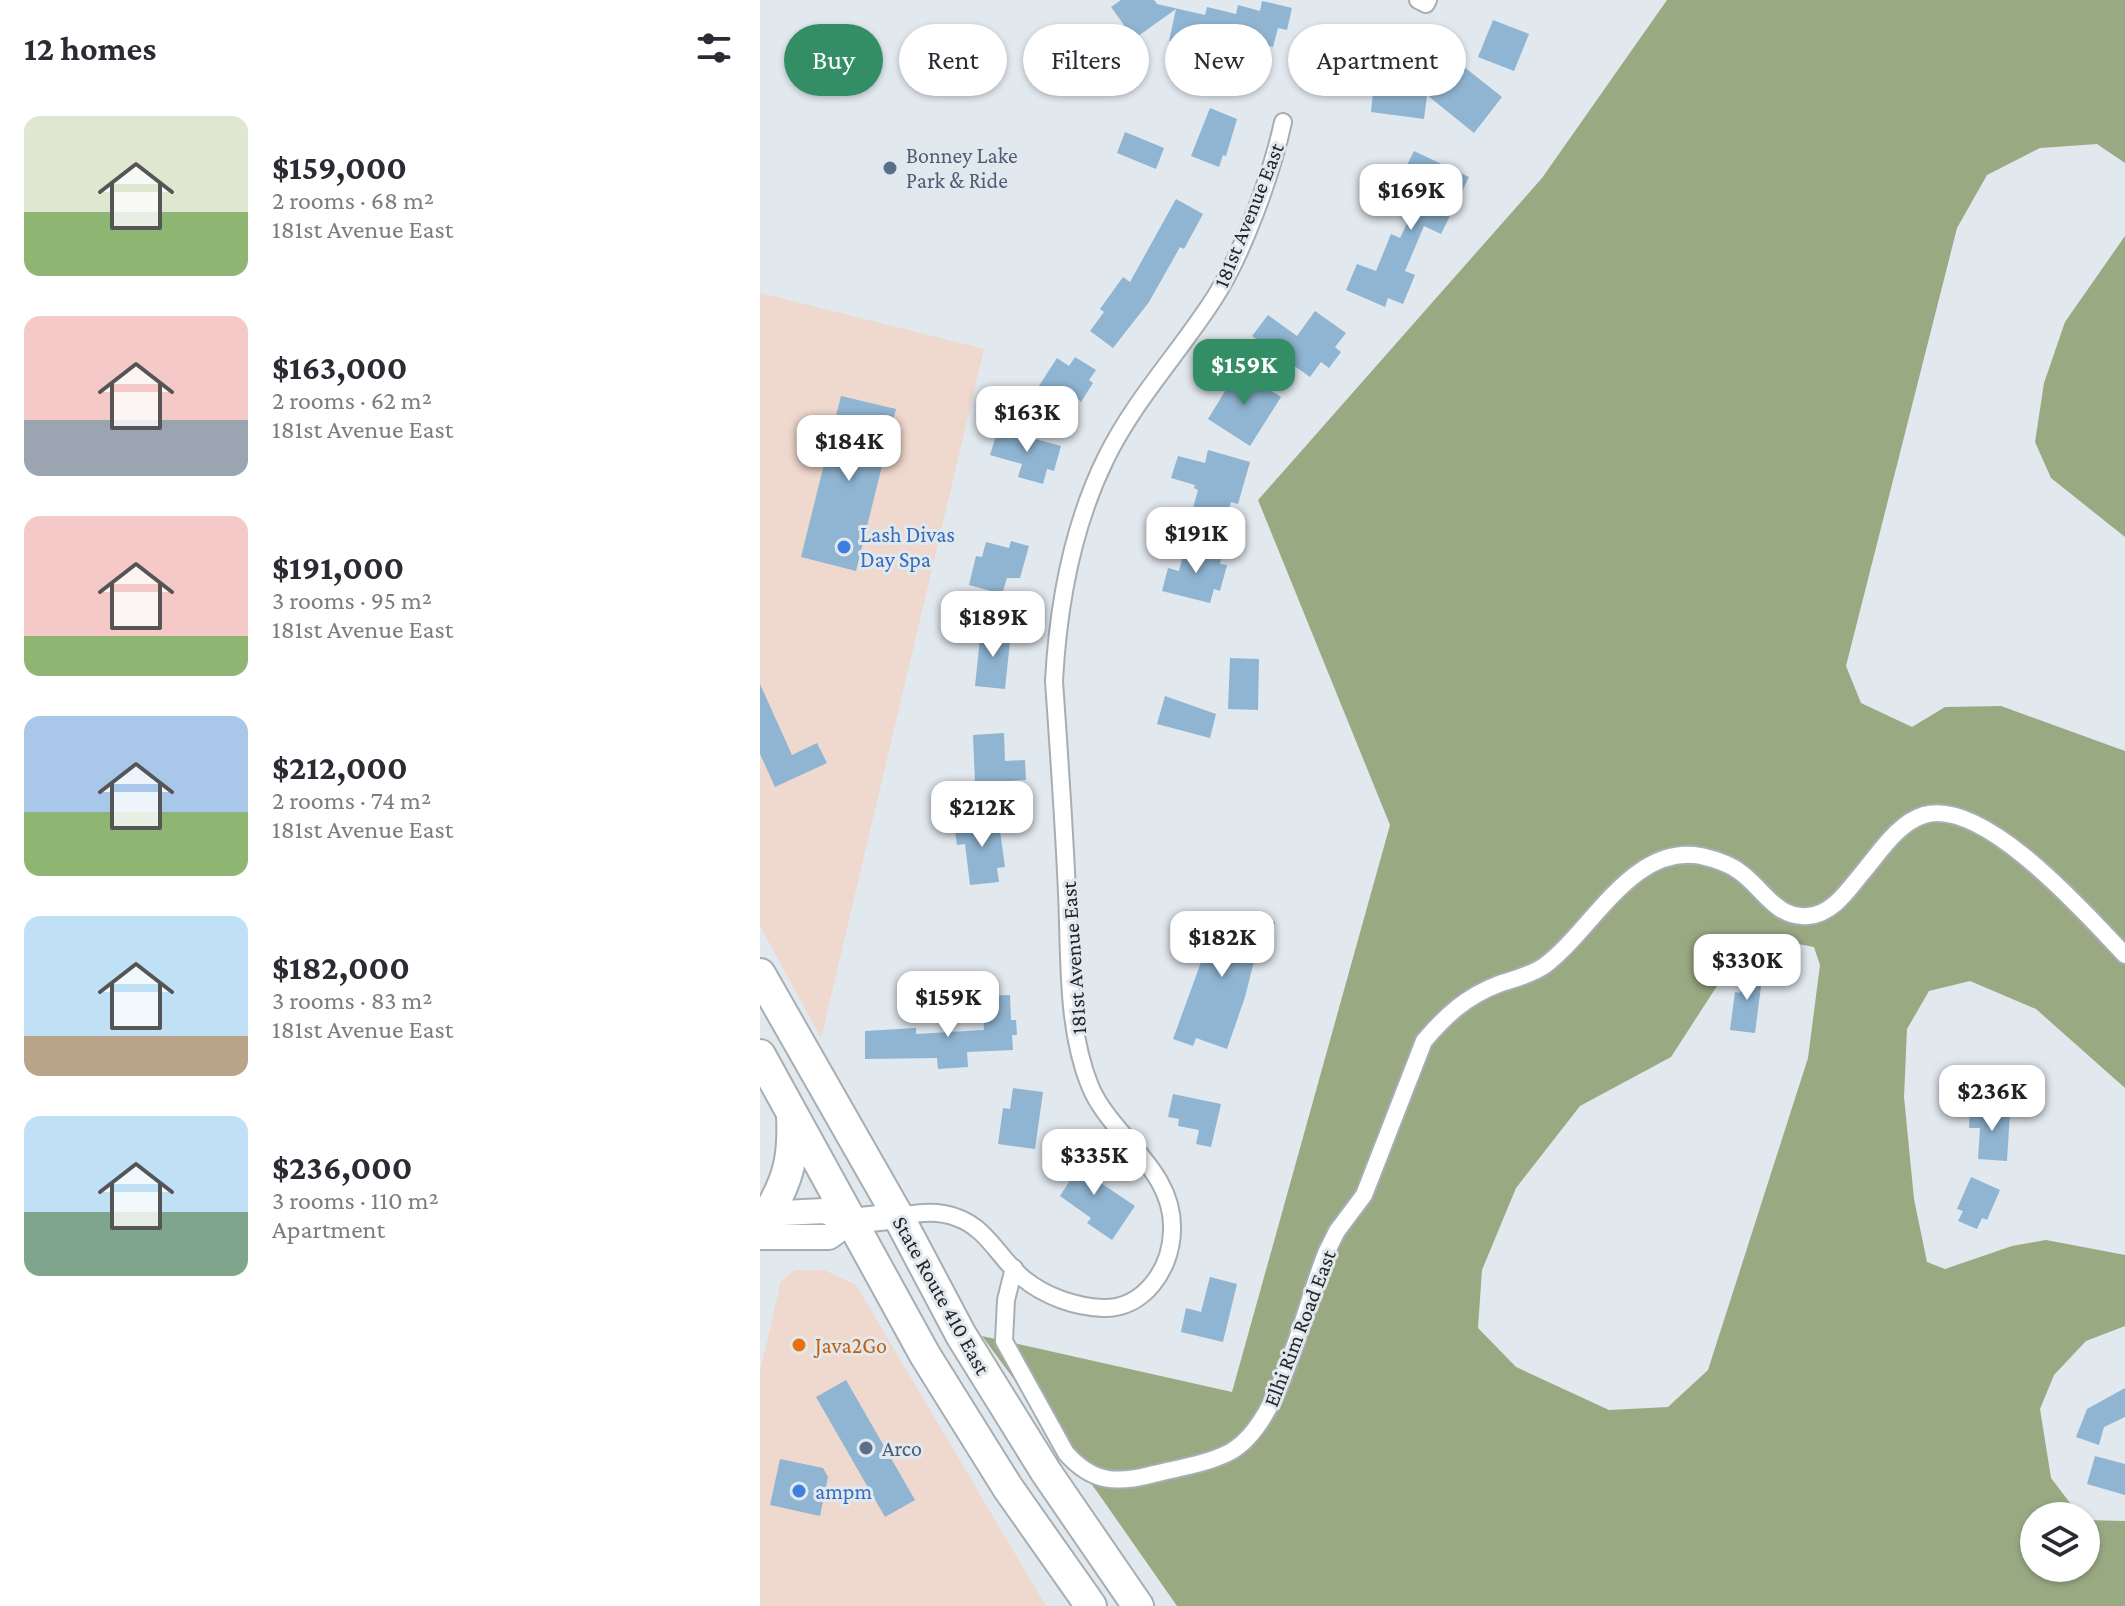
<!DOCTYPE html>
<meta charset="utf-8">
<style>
body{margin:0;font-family:"Crimson Pro",serif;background:#f7f7f7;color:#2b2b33;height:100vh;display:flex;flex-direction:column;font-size:30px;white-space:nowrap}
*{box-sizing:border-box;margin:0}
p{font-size:26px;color:#7c7c81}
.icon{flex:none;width:44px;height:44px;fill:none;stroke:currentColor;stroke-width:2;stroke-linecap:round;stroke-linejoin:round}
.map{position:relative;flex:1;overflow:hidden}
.side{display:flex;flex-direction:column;background:#fff;width:760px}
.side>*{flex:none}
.hud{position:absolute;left:24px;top:24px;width:760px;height:72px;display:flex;gap:16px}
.fabs{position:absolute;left:1260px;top:1502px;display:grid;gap:16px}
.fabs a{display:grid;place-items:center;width:80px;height:80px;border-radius:50%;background:#fff;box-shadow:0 2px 6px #0004;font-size:40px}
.price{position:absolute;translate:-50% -68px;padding:0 18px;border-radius:16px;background:#fff;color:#222;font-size:26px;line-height:52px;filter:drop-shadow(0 2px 4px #0008)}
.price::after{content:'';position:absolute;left:50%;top:48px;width:24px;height:18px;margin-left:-12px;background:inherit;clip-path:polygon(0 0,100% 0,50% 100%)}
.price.on{background:#338e65;color:#fff}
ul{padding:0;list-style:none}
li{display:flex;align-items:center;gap:24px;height:200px;padding:0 24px}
li span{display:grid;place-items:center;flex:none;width:224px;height:160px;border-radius:16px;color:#555}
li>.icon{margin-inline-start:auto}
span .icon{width:96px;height:96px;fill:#fffc;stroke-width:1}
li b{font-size:34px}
h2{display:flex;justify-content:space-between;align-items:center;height:96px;padding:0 24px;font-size:34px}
.tag{padding:0 28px;border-radius:36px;background:#fff;box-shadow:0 2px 6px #0004;font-size:28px;line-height:72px}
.tag.on{background:#338e65;color:#fff}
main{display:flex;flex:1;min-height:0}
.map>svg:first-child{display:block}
.commercial{fill:#efd8cd}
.forest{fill:#99aa83;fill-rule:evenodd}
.building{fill:#90b5d2}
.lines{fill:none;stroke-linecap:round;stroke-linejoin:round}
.street-casing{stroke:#a7aeb3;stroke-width:20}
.secondary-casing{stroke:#a7aeb3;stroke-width:28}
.highway-casing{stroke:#a7aeb3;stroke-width:34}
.street{stroke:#fff;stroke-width:16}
.secondary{stroke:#fff;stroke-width:24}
.highway{stroke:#fff;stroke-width:30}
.service-dot{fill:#5c6f8a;stroke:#e1e8ee;stroke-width:3}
.shop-dot{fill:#3f7fe0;stroke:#e1e8ee;stroke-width:3}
.food-dot{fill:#e8710a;stroke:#e1e8ee;stroke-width:3}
.labels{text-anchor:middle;stroke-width:6;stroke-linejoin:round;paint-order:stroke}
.service-label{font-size:22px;fill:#4e5e75;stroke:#e1e8ee;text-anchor:start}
.street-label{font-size:22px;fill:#232527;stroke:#e1e8ee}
.shop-label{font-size:22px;fill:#366cbe;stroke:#e1e8ee;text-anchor:start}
.food-label{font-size:22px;fill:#c56008;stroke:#e1e8ee;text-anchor:start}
</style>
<main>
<section class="side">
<h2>12 homes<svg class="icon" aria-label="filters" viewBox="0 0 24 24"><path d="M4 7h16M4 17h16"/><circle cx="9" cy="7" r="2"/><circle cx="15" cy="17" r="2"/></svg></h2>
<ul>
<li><span style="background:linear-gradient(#dfe7d0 60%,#8fb573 0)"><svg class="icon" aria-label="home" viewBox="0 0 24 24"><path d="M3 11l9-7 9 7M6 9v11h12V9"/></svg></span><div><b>$159,000</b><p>2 rooms · 68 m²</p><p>181st Avenue East</p></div></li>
<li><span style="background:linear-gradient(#f6c9c9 65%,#9aa5b1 0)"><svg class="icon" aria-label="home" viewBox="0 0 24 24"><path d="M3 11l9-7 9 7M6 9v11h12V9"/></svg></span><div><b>$163,000</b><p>2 rooms · 62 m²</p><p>181st Avenue East</p></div></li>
<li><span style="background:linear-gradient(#f6c9c9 75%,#8fb573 0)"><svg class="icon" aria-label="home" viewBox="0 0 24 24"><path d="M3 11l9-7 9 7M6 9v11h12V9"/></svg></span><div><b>$191,000</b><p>3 rooms · 95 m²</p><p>181st Avenue East</p></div></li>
<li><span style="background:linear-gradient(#a9c7e8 60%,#8fb573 0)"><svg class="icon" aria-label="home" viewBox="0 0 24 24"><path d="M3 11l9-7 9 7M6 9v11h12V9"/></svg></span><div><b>$212,000</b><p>2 rooms · 74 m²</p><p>181st Avenue East</p></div></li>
<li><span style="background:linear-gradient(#bfe0f5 75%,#b9a48a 0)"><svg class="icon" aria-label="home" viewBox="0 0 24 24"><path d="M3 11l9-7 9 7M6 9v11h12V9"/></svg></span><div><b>$182,000</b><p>3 rooms · 83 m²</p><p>181st Avenue East</p></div></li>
<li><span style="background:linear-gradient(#bfe0f5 60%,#7fa58c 0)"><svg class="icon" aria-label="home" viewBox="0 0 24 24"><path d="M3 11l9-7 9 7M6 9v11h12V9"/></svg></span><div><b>$236,000</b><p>3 rooms · 110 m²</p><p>Apartment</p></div></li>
</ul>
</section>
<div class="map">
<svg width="1365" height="1606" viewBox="0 0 1365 1606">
<rect width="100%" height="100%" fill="#e1e8ee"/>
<g class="commercial">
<polygon points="0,293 224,349 61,1038 0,926"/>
<polygon points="35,1270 64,1270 96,1285 286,1606 0,1606 0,1372 21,1281"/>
</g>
<g class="forest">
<path d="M907,0H1365V163L1337,144L1280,148L1227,175L1197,228L1086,666L1101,703L1152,727L1185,707L1241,706L1365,751V1088L1276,1009L1210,981L1169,991L1147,1029L1144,1097L1154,1199L1167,1262L1185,1269L1252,1246L1286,1240L1365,1255V1326L1326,1341L1294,1375L1280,1409L1291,1478L1320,1516H1274V1568H1326V1520L1365,1521V1606H417L338,1493L222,1336L472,1392L630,825L498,500L782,178ZM990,935L1054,947L1060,965L1048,1058L948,1370L908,1407L849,1410L756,1367L718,1328L722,1270L756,1188L820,1106L911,1057Z"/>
<polygon points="1365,236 1365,537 1291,478 1275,442 1284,383 1305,322"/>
</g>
<g class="building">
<polygon points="361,0 394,0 397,4 445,15 447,7 476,14 478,5 500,11 502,1 532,8 527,30 518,28 513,47 462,35 455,63 423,55 425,45 409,41 416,9 374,39 351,7"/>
<polygon points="733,20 769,34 754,71 718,57"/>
<polygon points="554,38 583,45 581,53 596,56 595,61 605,63 603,73 690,84 703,66 742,97 714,133 667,95 664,119 611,112 613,92 545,76"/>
<polygon points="450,108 477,119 466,156 463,155 459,167 431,156"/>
<polygon points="365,132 404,148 396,169 357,153"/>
<polygon points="654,151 709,177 681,234 664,226 645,271 655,275 643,304 628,298 625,307 586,290 597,264 616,271 631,234 640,238 666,184 643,173"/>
<polygon points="416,199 443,214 424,249 420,247 389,302 353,348 330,331 344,312 340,309 363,277 370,282"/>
<polygon points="555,311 586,333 575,347 581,352 569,368 561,362 550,377 492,336 508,315 537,336"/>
<polygon points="315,357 336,370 329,380 333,383 321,402 318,399 310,410 277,389 297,358 309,366"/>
<polygon points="474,367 521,397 490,446 448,419 467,388 462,385"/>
<polygon points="81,396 136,409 96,571 41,557"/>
<polygon points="238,429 301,446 294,471 287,469 283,484 258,477 262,464 230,455"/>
<polygon points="448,450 490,462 478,504 471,502 467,517 433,508 438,490 434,488 435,485 411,478 418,456 445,463"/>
<polygon points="251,541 269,546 260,578 247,578 242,594 209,585 216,556 222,557 226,542 249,548"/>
<polygon points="425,547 462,554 460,564 467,565 460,591 454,589 450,603 402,591 408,568 419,571"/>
<polygon points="221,629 251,632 245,689 215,686"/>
<polygon points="470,658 499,659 498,710 468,709"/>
<polygon points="0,684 32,755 57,743 67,763 15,787 0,754"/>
<polygon points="405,696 456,714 450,738 397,724"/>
<polygon points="244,733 245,761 265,760 266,780 215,783 213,735"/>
<polygon points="238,817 245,867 237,868 239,882 210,885 205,844 197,845 194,823"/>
<polygon points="474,912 515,922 508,952 497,949 485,997 467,1049 436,1038 433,1046 413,1039 444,954 425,949 431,928 467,938"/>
<polygon points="984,968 1003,971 995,1033 970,1030 975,992 980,993"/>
<polygon points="250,995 251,1020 256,1020 257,1035 252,1035 253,1050 207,1052 208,1067 178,1069 177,1058 105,1059 105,1031 156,1028 156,1034 224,1030 222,996"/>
<polygon points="253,1088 283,1092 275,1149 238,1144 243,1108 250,1109"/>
<polygon points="413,1094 461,1104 451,1147 436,1144 439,1130 418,1126 419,1119 408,1117"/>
<polygon points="1210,1109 1250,1112 1247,1161 1218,1159 1220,1128 1209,1128"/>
<polygon points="313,1152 334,1167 329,1175 375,1206 352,1240 327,1223 331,1218 300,1196 309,1182 297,1174"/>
<polygon points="1211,1177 1240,1190 1227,1220 1222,1218 1217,1229 1198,1221 1203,1211 1197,1209"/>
<polygon points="450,1277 477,1284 463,1342 421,1332 426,1308 441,1312"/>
<polygon points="86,1380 155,1500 125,1517 56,1397"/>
<polygon points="1365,1388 1365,1417 1344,1427 1339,1445 1316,1437 1327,1409"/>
<polygon points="1335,1456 1365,1464 1365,1495 1327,1484"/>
<polygon points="20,1459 63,1468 68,1477 60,1516 10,1505"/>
</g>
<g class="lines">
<g class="street-casing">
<g id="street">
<polyline points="658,0 666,4 668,0"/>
<path d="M138,1216C159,1213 178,1210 198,1218C228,1229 240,1260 264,1279C285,1296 315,1307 343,1308C384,1309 411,1269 412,1231C415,1169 351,1137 330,1086C306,1027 310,955 307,893C304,823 299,752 294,681C298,606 313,525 346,458C375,399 420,352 455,297C483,253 512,173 523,122"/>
<path d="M254,1268L246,1300L244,1341L306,1453C332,1483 357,1484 394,1474C418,1468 447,1464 470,1452C522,1424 544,1305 567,1251L577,1231L604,1195L664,1041C686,1015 707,996 739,984C754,979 771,975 784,966C832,931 872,843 941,856C954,859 970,864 980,872C1003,888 1016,919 1048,916C1073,914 1088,890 1103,872C1120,852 1138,823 1164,815C1224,797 1327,915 1365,955"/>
</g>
</g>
<g class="secondary-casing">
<g id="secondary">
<polyline points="0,1214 64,1211 91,1221 138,1216"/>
<polyline points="0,1237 69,1237 91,1221"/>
</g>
</g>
<g class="highway-casing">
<g id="highway">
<polyline points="0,974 138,1216 201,1335 286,1472 378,1606"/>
<polyline points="0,1055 165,1355 248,1488 331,1606"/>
<path d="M8,1214C29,1179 34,1156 32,1116"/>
</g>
</g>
<use href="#street" class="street"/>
<use href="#secondary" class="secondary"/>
<use href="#highway" class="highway"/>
</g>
<g class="service-dot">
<circle cx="130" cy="168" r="8"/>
<circle cx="106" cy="1448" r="8"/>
</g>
<g class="shop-dot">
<circle cx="84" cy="547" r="8"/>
<circle cx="39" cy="1491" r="8"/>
</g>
<circle class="food-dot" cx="39" cy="1345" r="8"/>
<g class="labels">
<g class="service-label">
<text x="146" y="163">Bonney Lake<tspan x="146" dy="25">Park &amp; Ride</tspan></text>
<text x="122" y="1456">Arco</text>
</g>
<g class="street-label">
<text transform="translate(488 215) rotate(-68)" y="8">181st Avenue East</text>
<text transform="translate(313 958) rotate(-94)" y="8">181st Avenue East</text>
<text transform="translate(182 1295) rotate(61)" y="8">State Route 410 East</text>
<text transform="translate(539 1328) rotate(-69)" y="8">Elhi Rim Road East</text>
</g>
<g class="shop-label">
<text x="100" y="542">Lash Divas<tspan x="100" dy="25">Day Spa</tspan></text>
<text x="55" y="1499">ampm</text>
</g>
<g class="food-label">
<text x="55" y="1353">Java2Go</text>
</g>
</g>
</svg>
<div class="fabs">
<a><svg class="icon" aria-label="layers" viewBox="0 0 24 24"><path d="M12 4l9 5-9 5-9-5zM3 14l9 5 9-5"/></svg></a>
</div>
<b class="price" style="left:651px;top:232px">$169K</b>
<b class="price on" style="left:484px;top:407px">$159K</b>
<b class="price" style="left:267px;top:454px">$163K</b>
<b class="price" style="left:89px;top:483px">$184K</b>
<b class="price" style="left:436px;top:575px">$191K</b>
<b class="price" style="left:233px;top:659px">$189K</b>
<b class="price" style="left:222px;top:849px">$212K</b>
<b class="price" style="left:462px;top:979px">$182K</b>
<b class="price" style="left:987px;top:1002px">$330K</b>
<b class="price" style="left:188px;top:1039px">$159K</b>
<b class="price" style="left:1232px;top:1133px">$236K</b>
<b class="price" style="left:334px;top:1197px">$335K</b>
<div class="hud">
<a class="tag on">Buy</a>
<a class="tag">Rent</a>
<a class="tag">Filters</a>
<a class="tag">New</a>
<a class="tag">Apartment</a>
</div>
</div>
</main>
